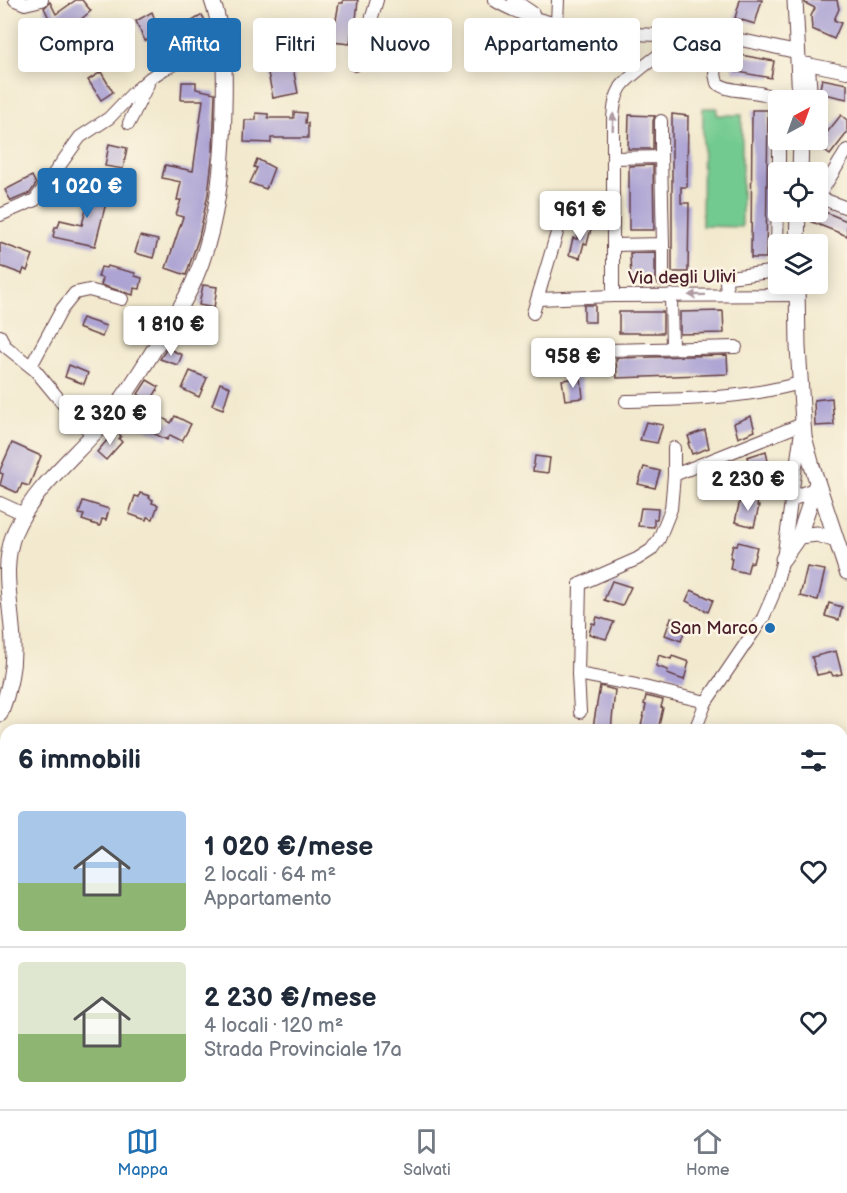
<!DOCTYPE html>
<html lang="it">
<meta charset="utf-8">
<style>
body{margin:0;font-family:"Balsamiq Sans",sans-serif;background:#f6f6f7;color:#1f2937;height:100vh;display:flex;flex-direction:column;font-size:22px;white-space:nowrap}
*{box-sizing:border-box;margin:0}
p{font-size:20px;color:#747a83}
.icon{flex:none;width:33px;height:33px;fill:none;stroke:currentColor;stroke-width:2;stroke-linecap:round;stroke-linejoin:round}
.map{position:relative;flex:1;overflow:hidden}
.details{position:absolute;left:0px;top:724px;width:848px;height:386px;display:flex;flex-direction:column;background:#fff;border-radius:18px 18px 0 0;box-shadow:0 3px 15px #0003}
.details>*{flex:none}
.guide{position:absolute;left:18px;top:18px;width:812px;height:54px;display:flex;gap:12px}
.needle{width:39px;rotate:41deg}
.fabs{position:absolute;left:768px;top:90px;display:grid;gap:12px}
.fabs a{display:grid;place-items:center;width:60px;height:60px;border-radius:6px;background:#fff;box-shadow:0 3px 15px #0003;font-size:30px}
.price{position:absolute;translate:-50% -51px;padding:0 14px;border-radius:6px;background:#fff;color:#222;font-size:20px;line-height:39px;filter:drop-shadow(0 2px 3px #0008)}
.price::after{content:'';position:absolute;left:50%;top:36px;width:18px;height:14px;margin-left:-9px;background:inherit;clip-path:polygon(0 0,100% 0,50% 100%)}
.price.active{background:#1f6fb2;color:#fff}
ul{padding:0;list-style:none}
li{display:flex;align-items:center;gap:18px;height:150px;padding:0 18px}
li+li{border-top:2px solid #e0e1e3}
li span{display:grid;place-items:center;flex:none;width:168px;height:120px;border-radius:6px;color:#555}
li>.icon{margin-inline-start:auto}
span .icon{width:72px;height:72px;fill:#fffc;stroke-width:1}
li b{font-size:26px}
h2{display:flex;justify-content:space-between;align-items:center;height:72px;padding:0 18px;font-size:26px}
.tag{padding:0 21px;border-radius:6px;background:#fff;box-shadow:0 3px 15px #0003;font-size:21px;line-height:54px}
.tag.active{background:#1f6fb2;color:#fff}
.dock{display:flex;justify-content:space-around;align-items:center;height:84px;border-top:2px solid #e0e1e3;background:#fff;font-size:16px;color:#747a83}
.dock a{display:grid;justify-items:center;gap:3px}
.dock .active{color:#1f6fb2}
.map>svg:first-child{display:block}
.green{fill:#72ca90;stroke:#5e745e;stroke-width:1.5}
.building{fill:#ada4d4}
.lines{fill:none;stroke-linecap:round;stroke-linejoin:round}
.minor-casing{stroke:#633d43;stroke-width:14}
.major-casing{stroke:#633d43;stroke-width:17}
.minor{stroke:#fff;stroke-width:12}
.major{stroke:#fff;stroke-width:15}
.oneway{fill:#ae9aa0}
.poi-dot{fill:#1f6fb2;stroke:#fcf5e5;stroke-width:2}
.labels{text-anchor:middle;stroke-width:5;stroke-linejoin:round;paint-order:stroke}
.street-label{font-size:18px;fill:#4a1f2b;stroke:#fcf5e5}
.poi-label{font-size:18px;fill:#4a1f2b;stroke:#fcf5e5;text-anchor:end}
</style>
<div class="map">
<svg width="847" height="1109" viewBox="0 0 847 1109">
<rect width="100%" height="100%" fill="#fcf5e5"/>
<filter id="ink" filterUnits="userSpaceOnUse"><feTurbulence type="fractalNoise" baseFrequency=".0167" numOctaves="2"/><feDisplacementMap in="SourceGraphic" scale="12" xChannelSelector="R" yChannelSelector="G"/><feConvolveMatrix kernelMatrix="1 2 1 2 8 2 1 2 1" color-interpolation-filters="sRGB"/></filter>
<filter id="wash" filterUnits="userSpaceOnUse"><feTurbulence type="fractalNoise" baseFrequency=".008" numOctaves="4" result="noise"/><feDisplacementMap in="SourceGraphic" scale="24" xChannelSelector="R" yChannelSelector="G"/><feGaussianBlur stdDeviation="1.35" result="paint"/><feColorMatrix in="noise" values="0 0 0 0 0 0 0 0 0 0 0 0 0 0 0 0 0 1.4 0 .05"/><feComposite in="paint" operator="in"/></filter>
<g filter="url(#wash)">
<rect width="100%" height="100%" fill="#f2e9ce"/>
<polygon class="green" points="703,108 717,108 717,115 742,115 742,227 702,226"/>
<g id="blocks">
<g class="building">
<polygon points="76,0 82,0 91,11 58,38 45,24 50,20 44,8 50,2 56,14"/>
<polygon points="343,0 358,0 355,30 352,29 350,44 332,42 339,3 343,3"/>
<polygon points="740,0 762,0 755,24 735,18"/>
<polygon points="805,0 837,0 839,9 834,20 841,23 834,39 812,29 811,16 815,8 805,3"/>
<polygon points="152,12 160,33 145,41 136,21"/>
<polygon points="202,15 209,27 207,35 175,54 171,47 165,50 159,41"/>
<polygon points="735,54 774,61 771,78 732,71"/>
<polygon points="291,58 298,93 273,98 266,63"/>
<polygon points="101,72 113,92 101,100 88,80"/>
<polygon points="822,79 847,84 847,99 819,93"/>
<polygon points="182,82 196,82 196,89 215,93 213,151 208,194 199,237 186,275 166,268 183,217 176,215 181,200 177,200 181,182 162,178 165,165 193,171 203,100 181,100"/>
<polygon points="752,110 768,110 766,258 751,258"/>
<polygon points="294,112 306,113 305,123 308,123 308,138 271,138 271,143 244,142 245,120 256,120 256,113 268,114 268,118 294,118"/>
<polygon points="672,114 688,116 687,187 681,187 681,203 689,203 688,272 672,272"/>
<polygon points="629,115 655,116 653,121 653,149 628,149"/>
<polygon points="841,115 847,120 847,133 830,155 817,145"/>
<polygon points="109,144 127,148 123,169 105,166"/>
<polygon points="257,159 274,168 266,189 250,183 257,168 254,167"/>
<polygon points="653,165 654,230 629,230 629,166"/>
<polygon points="32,176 36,184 30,193 11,201 5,190"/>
<polygon points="96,184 114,188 111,200 107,199 95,246 53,237 55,227 58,227 60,220 82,225 90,193 94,194"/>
<polygon points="818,209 847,221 847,236 812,222"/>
<polygon points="580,226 591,229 587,244 584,243 580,258 569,255 573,238 577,239"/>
<polygon points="140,236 158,240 153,258 135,253"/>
<polygon points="0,243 33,255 27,271 24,269 22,274 0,266"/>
<polygon points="655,252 655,278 631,279 630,253"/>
<polygon points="107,266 135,273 135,276 142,278 140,289 134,288 133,295 101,285 103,278 98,277 101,267 106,268"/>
<polygon points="203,285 217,287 214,308 199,305"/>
<rect x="584" y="305" width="11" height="17"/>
<polygon points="723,311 724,333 680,334 680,312"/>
<rect x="619" y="312" width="44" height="21"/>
<polygon points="82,318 106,326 102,337 78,328"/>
<polygon points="167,348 182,355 178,365 160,359"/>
<polygon points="567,355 568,372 553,373 551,356"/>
<polygon points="727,355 728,374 617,378 616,358"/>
<polygon points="69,365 88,373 84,384 65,377"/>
<polygon points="190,371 207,378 199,397 182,389"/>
<polygon points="581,378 583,398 565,400 562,380"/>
<polygon points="147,380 159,387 150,402 138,394"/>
<polygon points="220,383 230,387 223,409 212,405"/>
<polygon points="832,398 834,425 815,426 814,400"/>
<polygon points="151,411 171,423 175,416 191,424 182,441 170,435 167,440 141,427"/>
<polygon points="751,416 755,431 738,438 734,423"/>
<polygon points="646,422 663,425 657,443 640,440"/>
<polygon points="705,430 709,448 692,454 688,443 690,442 688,436"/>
<polygon points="115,431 121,436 119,439 122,442 106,460 97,452"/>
<polygon points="12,443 41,456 29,486 22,484 18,493 0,485 3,474 0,473 0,470"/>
<polygon points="766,451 769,467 749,474 745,463 749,462 747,457"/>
<polygon points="535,456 550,458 548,473 533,471"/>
<polygon points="644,467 660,471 655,488 638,484"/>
<polygon points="140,493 150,496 149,498 153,500 152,503 158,505 153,519 147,517 146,520 129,514 135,496 139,497"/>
<polygon points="749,498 758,500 757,506 759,506 754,527 735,522 740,500 748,502"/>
<polygon points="83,501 109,509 106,520 102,519 100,526 82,520 84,515 79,514"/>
<polygon points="641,508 658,509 657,519 654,519 654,527 638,526"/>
<polygon points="738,542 757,547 753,563 750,562 747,573 730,569 732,558 730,558 733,545 737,546"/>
<polygon points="807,567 825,570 818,600 800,596"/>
<polygon points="612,581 631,587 622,606 604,600"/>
<polygon points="691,590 713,600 708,612 686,601"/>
<polygon points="829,603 842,607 839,620 825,616"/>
<polygon points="597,617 614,622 606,639 589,634 592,623 595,624"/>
<polygon points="671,618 687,624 681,641 665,635"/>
<polygon points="836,651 842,674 833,676 831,672 817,675 812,657"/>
<polygon points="659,655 671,659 672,656 689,662 684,680 667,674 668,670 656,666"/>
<polygon points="600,686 615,690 611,730 593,727"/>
<polygon points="646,696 663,700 661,707 663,708 658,730 640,730 646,705 644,704"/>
</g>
</g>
</g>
<g filter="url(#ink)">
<use href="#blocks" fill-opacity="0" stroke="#633d43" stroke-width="1.5"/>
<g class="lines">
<g class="minor-casing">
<g id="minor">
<polyline points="15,0 25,4 42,0"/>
<path d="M494,0C543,31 631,36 688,35"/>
<polyline points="514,0 533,13"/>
<polyline points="557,23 558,0"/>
<path d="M722,37L715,74L717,83C733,96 769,86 778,104"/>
<path d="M797,52C771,47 716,32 692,35C680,37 628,77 621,87C615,97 614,107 613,118V296L797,295"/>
<polyline points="798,62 847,72"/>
<polyline points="809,64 811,100"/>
<polyline points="355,65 366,37 377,0"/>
<polyline points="661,121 661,157"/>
<polyline points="129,123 148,84"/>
<polyline points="613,158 661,157 663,244 613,245"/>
<polyline points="779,172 779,140"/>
<polyline points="818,197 847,150"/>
<polyline points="818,197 847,208"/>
<polyline points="0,215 35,200 80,137 109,118 132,94 150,78 164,69 211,47 215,40 217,26"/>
<polyline points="663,244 663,280"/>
<polyline points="671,295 672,348"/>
<polyline points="727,295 726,281 729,277 770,272 777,264 778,173"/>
<polyline points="538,299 613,296"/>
<polyline points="533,313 559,226"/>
<polyline points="0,336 5,346 35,370 63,404 93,435"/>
<polyline points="609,350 736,347"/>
<polyline points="31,366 62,309 75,293 89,290 122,299"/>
<path d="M626,401C685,399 743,399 800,383"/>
<polyline points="674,448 674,475"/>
<polyline points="0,503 24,514"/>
<polyline points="578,674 636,685 706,702"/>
<polyline points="580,712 578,674 580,584 637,559 651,550 659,539 671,509 674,475 802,424"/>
<polyline points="695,730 706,702 763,618 773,595 783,559 801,431"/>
<polyline points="585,1109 586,1104"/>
<polyline points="666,1109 667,1104"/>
</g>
</g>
<g class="major-casing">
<g id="major">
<polyline points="795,0 800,100"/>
<polyline points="800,172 801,140"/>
<polyline points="797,244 798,212"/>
<polyline points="797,284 798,347 804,437 812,466 847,572"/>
<polyline points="792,498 810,492 822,497"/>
<polyline points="799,536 817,482"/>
<polyline points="783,559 799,536 817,534 836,540"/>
<path d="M0,714C9,691 14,668 13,643C12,606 0,567 15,531C35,485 79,454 110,415C127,394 141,371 155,348C169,326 184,304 194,281C218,227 223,166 224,107C225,70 225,36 212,0"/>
</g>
</g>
<use href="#minor" class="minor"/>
<use href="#major" class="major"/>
</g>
<defs><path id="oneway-solid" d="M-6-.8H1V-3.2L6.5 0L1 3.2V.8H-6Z" transform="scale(1.5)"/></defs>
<g class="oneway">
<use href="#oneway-solid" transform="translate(613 122) rotate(-88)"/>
<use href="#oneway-solid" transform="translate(697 295) rotate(179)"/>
</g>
</g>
<circle class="poi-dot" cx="770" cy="628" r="6"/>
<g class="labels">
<g class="street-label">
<text transform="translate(682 277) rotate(-1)" y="6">Via degli Ulivi</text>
</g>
<g class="poi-label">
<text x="758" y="634">San Marco</text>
</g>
</g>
</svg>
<div class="fabs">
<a><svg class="needle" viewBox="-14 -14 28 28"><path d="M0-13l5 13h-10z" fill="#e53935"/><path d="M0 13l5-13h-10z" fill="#747a83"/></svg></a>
<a><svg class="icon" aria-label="locate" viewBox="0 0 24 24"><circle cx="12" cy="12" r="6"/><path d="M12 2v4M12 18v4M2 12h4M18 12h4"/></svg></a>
<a><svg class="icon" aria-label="layers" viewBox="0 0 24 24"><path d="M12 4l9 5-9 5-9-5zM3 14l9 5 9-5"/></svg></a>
</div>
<b class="price active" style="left:87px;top:219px">1 020 €</b>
<b class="price" style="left:580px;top:242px">961 €</b>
<b class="price" style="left:171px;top:357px">1 810 €</b>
<b class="price" style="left:573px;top:389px">958 €</b>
<b class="price" style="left:110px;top:446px">2 320 €</b>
<b class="price" style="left:748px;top:512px">2 230 €</b>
<div class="guide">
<a class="tag">Compra</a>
<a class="tag active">Affitta</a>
<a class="tag">Filtri</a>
<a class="tag">Nuovo</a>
<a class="tag">Appartamento</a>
<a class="tag">Casa</a>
</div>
<section class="details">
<h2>6 immobili<svg class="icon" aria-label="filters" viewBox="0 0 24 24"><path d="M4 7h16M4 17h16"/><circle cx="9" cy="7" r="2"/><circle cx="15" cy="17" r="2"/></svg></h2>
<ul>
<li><span style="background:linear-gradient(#a9c7e8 60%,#8fb573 0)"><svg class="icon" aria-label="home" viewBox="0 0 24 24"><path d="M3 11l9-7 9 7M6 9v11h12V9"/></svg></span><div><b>1 020 €/mese</b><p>2 locali · 64 m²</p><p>Appartamento</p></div><svg class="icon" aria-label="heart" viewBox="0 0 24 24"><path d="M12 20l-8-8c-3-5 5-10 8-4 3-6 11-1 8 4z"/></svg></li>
<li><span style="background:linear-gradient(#dfe7d0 60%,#8fb573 0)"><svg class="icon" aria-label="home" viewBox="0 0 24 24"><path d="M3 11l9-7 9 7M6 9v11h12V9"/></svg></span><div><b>2 230 €/mese</b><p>4 locali · 120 m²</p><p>Strada Provinciale 17a</p></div><svg class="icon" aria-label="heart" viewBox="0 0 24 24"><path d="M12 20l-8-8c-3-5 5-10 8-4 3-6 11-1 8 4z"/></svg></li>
</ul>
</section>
</div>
<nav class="dock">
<a class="active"><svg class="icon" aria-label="map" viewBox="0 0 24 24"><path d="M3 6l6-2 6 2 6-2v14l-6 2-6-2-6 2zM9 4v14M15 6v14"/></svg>Mappa</a>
<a><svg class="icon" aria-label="saved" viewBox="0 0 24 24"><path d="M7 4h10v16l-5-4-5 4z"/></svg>Salvati</a>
<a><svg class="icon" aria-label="home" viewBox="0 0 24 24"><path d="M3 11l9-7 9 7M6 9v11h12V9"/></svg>Home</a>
</nav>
